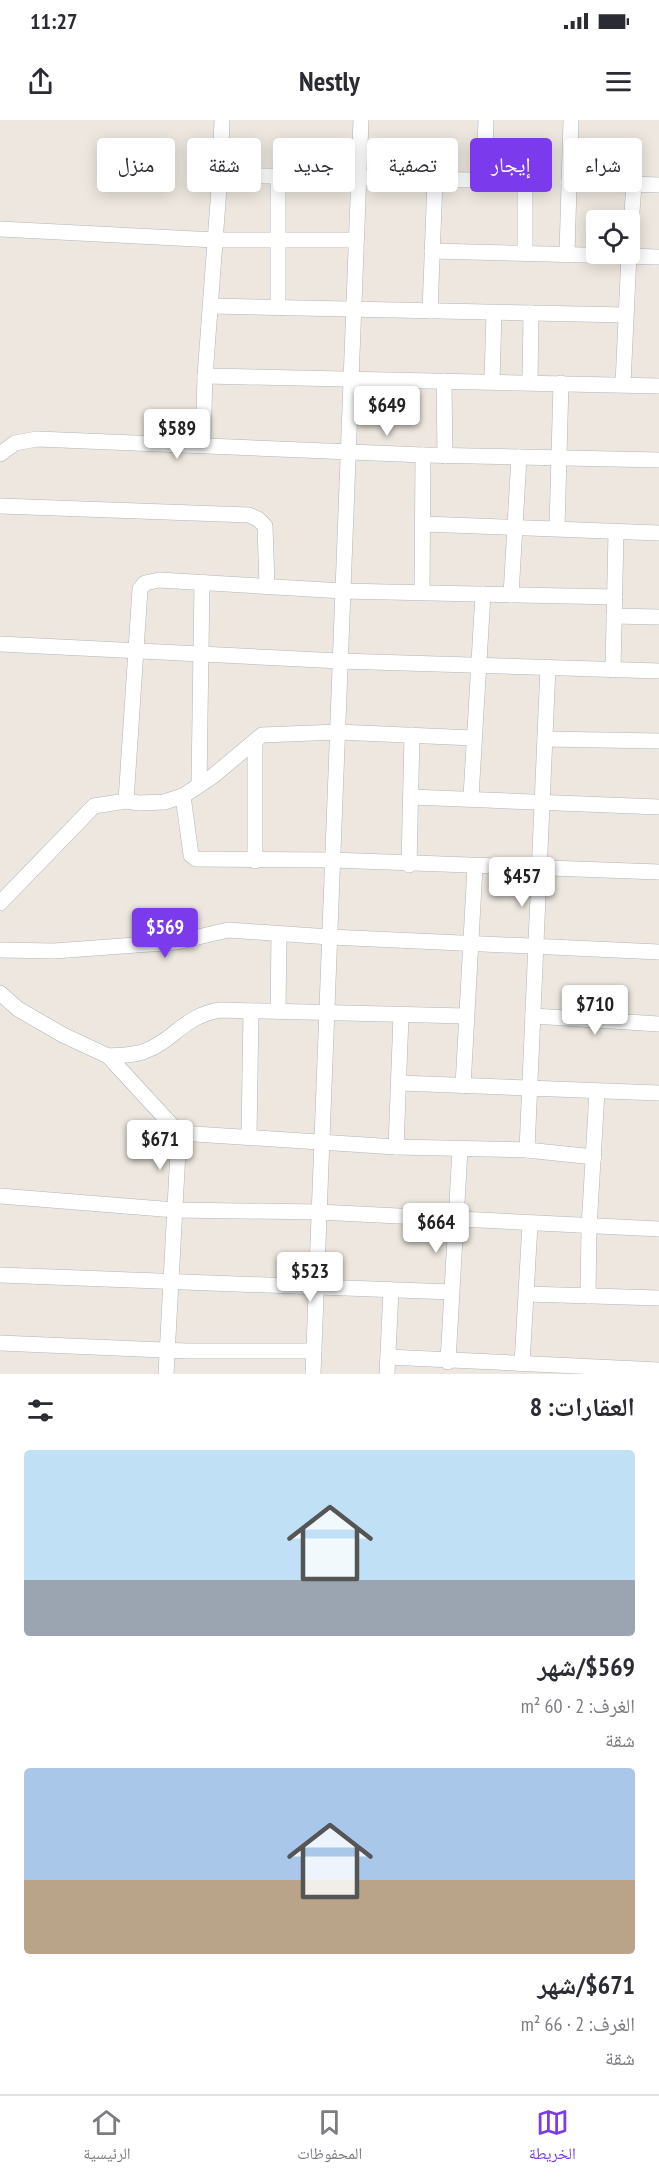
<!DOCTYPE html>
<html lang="ar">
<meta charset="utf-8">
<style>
body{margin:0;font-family:"PT Sans Narrow","Noto Naskh Arabic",sans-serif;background:#f7f7f7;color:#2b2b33;direction:rtl;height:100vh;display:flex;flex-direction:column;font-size:22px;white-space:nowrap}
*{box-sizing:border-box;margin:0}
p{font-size:20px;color:#7c7c81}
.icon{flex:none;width:33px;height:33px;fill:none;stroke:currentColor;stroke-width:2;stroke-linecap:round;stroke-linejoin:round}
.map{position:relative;height:1254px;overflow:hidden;direction:ltr}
.sheet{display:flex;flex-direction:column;background:#fff;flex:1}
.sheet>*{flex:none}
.hud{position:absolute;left:18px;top:18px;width:624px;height:54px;direction:rtl;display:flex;gap:12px}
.buttons{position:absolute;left:586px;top:90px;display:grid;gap:12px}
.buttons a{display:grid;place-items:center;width:54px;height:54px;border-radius:6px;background:#fff;box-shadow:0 3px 15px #0003;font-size:30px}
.price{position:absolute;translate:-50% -51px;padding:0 14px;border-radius:6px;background:#fff;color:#222;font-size:20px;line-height:39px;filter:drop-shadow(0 2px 3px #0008)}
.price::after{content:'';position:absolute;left:50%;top:36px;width:18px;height:14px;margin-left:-9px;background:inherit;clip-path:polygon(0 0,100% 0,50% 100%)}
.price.on{background:#7c3aed;color:#fff}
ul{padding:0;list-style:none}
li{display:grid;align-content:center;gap:12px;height:318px;padding:0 24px}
li span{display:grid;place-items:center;height:186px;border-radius:6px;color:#555}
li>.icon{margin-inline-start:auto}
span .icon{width:108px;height:108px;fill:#fffc;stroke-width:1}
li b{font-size:26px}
h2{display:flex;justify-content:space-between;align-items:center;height:72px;padding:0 24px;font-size:26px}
.pill{padding:0 21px;border-radius:6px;background:#fff;box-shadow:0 3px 15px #0003;font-size:21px;line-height:54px}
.pill.on{background:#7c3aed;color:#fff}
.status{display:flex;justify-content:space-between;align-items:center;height:42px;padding:0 30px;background:#fff;direction:ltr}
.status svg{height:16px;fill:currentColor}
header{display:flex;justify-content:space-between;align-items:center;height:78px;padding:0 24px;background:#fff;font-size:27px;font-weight:700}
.tab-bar{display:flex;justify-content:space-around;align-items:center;height:84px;border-top:2px solid #e1e1e2;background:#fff;font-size:16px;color:#7c7c81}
.tab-bar a{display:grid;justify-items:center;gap:3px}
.tab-bar .on{color:#7c3aed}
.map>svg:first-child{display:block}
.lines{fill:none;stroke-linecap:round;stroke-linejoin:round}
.minor-casing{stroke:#b1b5b8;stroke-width:16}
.minor{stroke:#fff;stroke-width:15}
</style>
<div class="status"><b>11:27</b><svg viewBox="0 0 49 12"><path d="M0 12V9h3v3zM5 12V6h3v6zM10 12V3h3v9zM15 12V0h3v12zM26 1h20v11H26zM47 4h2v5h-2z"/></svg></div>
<header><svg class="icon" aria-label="menu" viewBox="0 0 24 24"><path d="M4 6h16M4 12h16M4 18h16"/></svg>Nestly<svg class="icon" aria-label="share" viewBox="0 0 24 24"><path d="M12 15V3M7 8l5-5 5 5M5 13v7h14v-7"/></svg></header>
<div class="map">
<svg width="659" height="1254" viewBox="0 0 659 1254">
<rect width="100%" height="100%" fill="#ede7df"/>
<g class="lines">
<g class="minor-casing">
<g id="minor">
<polyline points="222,0 220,55 525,61 525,131"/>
<polyline points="484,60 486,0"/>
<polyline points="569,62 659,65"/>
<polyline points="0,109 215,120 356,120"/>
<polyline points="630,120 634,64"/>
<polyline points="432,131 659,137"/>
<polyline points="567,133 571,0"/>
<polyline points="211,186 625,195"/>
<polyline points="278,188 278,56"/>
<polyline points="430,191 435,60"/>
<polyline points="205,256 659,266"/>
<polyline points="444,261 445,336"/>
<polyline points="492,261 494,193"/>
<polyline points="530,262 531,193"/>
<polyline points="623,264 629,134"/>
<polyline points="203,325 205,256 220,55"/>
<polyline points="0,334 15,323 37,319 423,335 659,340"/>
<polyline points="0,386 249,395 258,399 265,406 267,466"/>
<polyline points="423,404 659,413"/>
<polyline points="557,408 561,263"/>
<polyline points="422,472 423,335"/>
<polyline points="511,475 519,337"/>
<polyline points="614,496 659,497"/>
<polyline points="0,524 340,541 659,551"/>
<polyline points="613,550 616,412"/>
<polyline points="545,619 659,621"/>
<polyline points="255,621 255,741"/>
<polyline points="199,665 202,462"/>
<polyline points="183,676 191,735 196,739 332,740 659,752"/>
<polyline points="411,677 659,687"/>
<polyline points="471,677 483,474"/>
<polyline points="126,681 140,469 145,463 159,460 343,471 615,477"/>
<polyline points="409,745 412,615"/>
<polyline points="0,783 94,686 126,681 139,683 164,682 183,676 213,656 262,615 338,612 473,618"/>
<polyline points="0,830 54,831 177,822 228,810 330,817 659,832"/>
<polyline points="0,873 18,889 63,915 108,936 179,1013 396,1027 527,1030 594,1037"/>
<polyline points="278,891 279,814"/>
<polyline points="533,896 659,904"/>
<path d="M108,936C120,935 133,936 145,931C175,920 183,896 220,890L466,896"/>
<polyline points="400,963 659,973"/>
<polyline points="463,966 475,747"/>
<polyline points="249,1016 251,891"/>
<polyline points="396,1027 401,896"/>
<polyline points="527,1030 548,547"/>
<polyline points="0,1076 175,1090 318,1092 659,1109"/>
<polyline points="0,1155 451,1172"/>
<polyline points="527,1174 659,1178"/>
<polyline points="588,1176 589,1108 597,972"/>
<polyline points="0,1223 186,1231 314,1231"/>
<polyline points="388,1237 659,1250"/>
<polyline points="448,1242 460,1029"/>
<polyline points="522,1244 530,1104"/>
<polyline points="166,1254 179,1013"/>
<polyline points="313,1254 361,0"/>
<polyline points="387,1254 391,1170"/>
</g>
</g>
<use href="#minor" class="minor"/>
</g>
</svg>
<div class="buttons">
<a><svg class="icon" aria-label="locate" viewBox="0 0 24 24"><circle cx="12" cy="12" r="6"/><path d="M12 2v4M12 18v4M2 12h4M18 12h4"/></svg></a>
</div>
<b class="price" style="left:387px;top:317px">$649</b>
<b class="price" style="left:177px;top:340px">$589</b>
<b class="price" style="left:522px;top:788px">$457</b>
<b class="price on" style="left:165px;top:839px">$569</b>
<b class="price" style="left:595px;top:916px">$710</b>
<b class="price" style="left:160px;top:1051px">$671</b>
<b class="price" style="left:436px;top:1134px">$664</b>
<b class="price" style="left:310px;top:1183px">$523</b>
<div class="hud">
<a class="pill">شراء</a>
<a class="pill on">إيجار</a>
<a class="pill">تصفية</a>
<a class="pill">جديد</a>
<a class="pill">شقة</a>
<a class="pill">منزل</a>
</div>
</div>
<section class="sheet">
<h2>العقارات: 8<svg class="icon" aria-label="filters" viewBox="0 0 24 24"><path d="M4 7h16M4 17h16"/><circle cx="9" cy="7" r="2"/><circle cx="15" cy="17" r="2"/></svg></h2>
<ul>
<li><span style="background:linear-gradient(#bfe0f5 70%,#9aa5b1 0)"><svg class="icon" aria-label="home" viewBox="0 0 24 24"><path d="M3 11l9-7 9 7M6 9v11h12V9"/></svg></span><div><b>$569/شهر</b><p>الغرف: 2 · 60 m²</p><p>شقة</p></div></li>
<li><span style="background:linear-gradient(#a9c7e8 60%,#b9a48a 0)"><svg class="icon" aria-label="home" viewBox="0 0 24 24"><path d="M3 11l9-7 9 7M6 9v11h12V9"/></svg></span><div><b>$671/شهر</b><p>الغرف: 2 · 66 m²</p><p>شقة</p></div></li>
</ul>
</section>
<nav class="tab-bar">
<a class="on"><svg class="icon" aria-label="map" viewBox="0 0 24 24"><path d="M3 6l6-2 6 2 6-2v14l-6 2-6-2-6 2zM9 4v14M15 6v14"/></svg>الخريطة</a>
<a><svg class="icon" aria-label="saved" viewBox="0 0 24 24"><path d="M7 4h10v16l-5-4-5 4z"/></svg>المحفوظات</a>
<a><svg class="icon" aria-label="home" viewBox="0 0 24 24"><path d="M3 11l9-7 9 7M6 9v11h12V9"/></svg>الرئيسية</a>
</nav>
